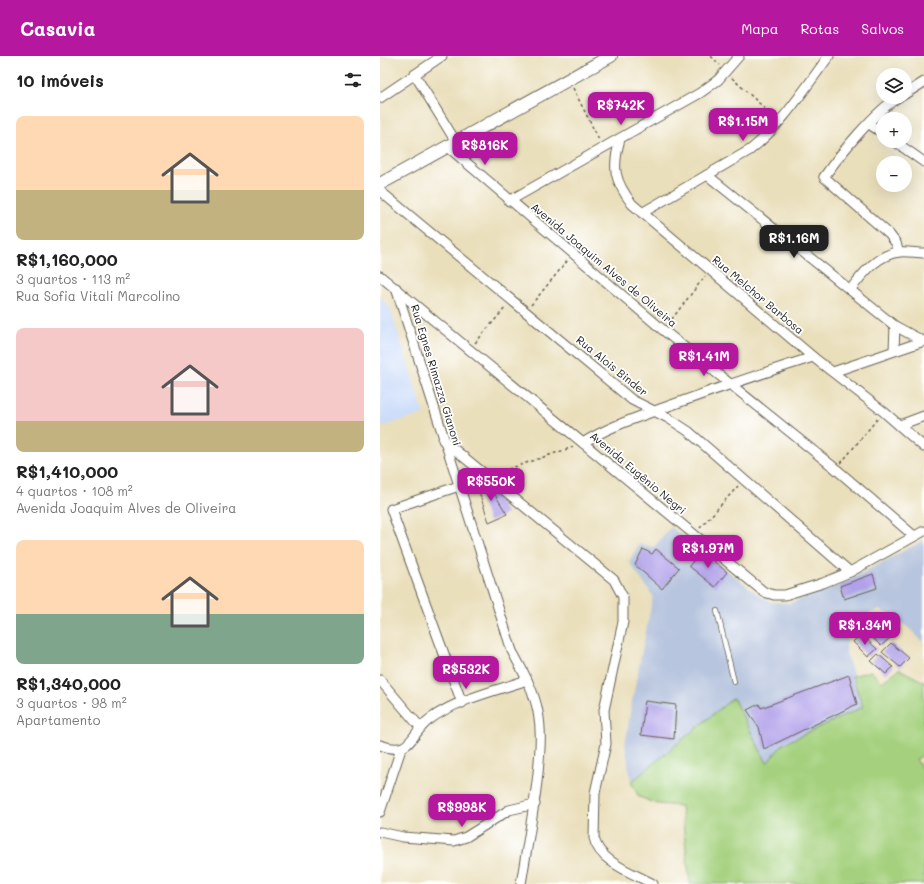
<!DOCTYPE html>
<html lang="pt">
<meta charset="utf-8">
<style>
body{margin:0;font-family:Mali,sans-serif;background:#f6f6f6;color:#222;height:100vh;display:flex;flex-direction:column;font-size:15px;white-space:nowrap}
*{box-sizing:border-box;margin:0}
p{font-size:13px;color:#767676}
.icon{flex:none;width:22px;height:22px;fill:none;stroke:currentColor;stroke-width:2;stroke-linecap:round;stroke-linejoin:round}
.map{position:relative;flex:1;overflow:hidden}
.sheet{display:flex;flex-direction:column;background:#fff;width:380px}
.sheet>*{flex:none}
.fabs{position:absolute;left:496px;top:12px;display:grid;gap:8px}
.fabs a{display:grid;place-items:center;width:36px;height:36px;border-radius:50%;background:#fff;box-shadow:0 4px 16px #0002;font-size:20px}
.price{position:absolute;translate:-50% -34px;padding:0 9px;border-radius:8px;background:#b5179e;color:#fff;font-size:13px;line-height:26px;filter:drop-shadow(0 1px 2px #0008)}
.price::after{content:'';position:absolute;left:50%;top:24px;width:12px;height:9px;margin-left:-6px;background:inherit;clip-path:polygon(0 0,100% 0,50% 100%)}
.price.current{background:#222;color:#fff}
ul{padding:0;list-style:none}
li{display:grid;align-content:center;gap:8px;height:212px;padding:0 16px}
li span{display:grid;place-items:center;height:124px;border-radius:8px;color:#555}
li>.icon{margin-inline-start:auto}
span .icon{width:72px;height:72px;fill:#fffc;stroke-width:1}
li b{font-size:17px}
h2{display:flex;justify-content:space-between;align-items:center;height:48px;padding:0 16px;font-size:17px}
header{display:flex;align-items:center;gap:24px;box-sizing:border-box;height:56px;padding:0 20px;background:#b5179e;color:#fff}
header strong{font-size:19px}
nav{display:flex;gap:22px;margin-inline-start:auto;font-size:14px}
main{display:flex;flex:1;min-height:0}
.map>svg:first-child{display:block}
.built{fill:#cbdcf9}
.industrial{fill:#b7c5de}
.green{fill:#a5d17e;stroke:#60764d}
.building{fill:#b1a1e9}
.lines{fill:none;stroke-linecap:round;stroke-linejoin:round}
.service-casing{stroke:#646054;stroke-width:6}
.minor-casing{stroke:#646054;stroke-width:11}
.tertiary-casing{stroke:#646054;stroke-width:14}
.path{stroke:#646054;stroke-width:1.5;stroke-dasharray:3 3;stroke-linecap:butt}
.service{stroke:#fff;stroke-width:4.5}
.minor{stroke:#fff;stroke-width:9}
.tertiary{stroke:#fff;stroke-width:12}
.labels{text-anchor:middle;stroke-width:3.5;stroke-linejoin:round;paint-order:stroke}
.street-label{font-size:11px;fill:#1c1c1c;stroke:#fff}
</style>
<header>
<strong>Casavia</strong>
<nav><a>Mapa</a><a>Rotas</a><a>Salvos</a></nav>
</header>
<main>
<section class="sheet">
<h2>10 imóveis<svg class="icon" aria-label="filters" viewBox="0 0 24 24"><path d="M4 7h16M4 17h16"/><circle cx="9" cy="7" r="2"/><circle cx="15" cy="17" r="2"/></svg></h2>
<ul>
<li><span style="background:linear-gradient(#ffd9b3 60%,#c2b280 0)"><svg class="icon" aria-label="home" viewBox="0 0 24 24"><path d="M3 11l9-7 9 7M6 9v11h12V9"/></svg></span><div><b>R$1,160,000</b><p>3 quartos · 113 m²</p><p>Rua Sofia Vitali Marcolino</p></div></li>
<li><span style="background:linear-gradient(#f6c9c9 75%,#c2b280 0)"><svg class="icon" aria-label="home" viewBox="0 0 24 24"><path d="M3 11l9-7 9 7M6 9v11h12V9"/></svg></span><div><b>R$1,410,000</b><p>4 quartos · 108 m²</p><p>Avenida Joaquim Alves de Oliveira</p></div></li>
<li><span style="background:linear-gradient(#ffd9b3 60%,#7fa58c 0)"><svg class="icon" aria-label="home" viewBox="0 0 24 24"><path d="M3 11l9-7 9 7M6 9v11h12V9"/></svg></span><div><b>R$1,340,000</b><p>3 quartos · 98 m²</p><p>Apartamento</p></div></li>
</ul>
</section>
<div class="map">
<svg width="544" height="828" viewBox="0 0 544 828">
<rect width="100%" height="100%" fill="#fff"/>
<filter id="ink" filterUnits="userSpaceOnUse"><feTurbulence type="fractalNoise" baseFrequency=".025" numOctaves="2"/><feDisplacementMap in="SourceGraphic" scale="8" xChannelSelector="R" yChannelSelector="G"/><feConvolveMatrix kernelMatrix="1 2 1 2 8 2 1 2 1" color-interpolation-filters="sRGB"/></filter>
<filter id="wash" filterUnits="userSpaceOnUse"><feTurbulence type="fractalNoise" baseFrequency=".012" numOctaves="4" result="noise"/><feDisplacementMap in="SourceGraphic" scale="16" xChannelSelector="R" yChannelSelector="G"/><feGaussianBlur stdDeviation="0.9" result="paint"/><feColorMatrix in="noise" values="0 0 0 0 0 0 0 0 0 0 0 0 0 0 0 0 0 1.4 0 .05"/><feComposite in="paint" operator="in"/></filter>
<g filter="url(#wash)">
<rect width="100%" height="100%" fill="#eadfbb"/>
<polygon class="built" points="0,240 10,252 44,358 0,371"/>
<polygon class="industrial" points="291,471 380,540 393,546 410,547 458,530 544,484 544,587 531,574 513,560 499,554 484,559 471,567 467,580 466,596 483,651 403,688 387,707 353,642 251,726 245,689 252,645 273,540 249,506 259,488 273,492"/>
<polygon class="green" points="519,613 544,626 544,699 536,703 544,716 544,828 310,828 301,750 278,748 259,741 251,726 353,642 387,707 403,688 483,651 472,620 491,615 502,626"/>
<g id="blocks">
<g class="building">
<polygon points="104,425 107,426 127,458 109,466 97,430"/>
<polygon points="263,493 272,498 276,493 299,512 282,533 255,509"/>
<polygon points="321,495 347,516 335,531 309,510"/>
<polygon points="493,518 497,532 464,543 460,530"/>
<polygon points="494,566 510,582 501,590 485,574"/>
<polygon points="481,578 497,593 488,601 473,586"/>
<polygon points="511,587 529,602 520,611 502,596"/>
<polygon points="498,598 513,611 506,618 491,605"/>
<polygon points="469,619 477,648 384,693 379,671 367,654 379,648 381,652"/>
<polygon points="265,645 296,649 294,683 261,679"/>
</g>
</g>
</g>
<g filter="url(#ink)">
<use href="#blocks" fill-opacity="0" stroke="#646054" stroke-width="1"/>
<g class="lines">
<g class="service-casing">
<polyline id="service" points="337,555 354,626"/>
</g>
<g class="minor-casing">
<g id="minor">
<polyline points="35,19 76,86"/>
<polyline points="525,38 544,26"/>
<polyline points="0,42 62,0"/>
<polyline points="489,68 503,77"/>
<path d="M240,83C232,112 234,124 252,148L433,301L504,356L544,391"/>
<polyline points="514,85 544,106"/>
<polyline points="68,91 283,274 456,413 534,480"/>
<polyline points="327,119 515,270 543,285"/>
<polyline points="0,135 252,344 288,362 308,375 470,516"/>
<polyline points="129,145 320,37 338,24 359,0"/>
<path d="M262,157L370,94C402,69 425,32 449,0"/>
<path d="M519,196L516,187L509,178L444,121C460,98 496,54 519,41"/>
<polyline points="0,220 384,536 394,539 405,539 443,527 470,516 544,475"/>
<path d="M16,232L132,595C142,614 154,634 158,656C162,676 160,696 158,717C154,754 147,791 141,828"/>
<path d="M470,234C483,218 496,199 519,196C527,195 536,197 544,197"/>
<polyline points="514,294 515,270"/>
<polyline points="453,316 544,285"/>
<polyline points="520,369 544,360"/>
<path d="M63,384L234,524L243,541V566L224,654L226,688L215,737L214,782C219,806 253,817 273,828"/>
<path d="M203,387C228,371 256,362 283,352C333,334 383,317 433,301"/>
<polyline points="79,430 11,453 82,647"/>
<polyline points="0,624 40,671"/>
<path d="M0,689C33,701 29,678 50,663C78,643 115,635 147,624"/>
<polyline points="0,756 21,693"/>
<polyline points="0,776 23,781 74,785 86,781 129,754 155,748"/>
</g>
</g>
<g class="tertiary-casing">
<polyline id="tertiary" points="0,128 231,0"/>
</g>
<g class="path">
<polyline points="331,0 340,9"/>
<polyline points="352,22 393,60"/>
<polyline points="193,32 219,84"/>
<polyline points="151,249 188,204"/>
<polyline points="288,268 325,220"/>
<polyline points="95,287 126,251"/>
<polyline points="461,407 498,362"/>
<polyline points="117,417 193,391"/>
<polyline points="320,472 358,430"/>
</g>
<use href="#service" class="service"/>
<use href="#minor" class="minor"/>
<use href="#tertiary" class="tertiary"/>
</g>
</g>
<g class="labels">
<g class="street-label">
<text transform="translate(224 209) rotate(40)" y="4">Avenida Joaquim Alves de Oliveira</text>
<text transform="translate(378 239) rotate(40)" y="4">Rua Melchor Barbosa</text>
<text transform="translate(232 310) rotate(39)" y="4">Rua Alois Binder</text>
<text transform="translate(56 319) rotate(73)" y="4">Rua Egnes Rimazza Gianoni</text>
<text transform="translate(258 417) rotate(40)" y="4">Avenida Eugênio Negri</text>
</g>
</g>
</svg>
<div class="fabs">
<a><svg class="icon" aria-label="layers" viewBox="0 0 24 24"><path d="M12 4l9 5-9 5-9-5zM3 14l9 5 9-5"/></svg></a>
<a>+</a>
<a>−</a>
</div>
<b class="price" style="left:241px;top:70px">R$742K</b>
<b class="price" style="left:363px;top:86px">R$1.15M</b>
<b class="price" style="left:105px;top:110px">R$816K</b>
<b class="price current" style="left:414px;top:203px">R$1.16M</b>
<b class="price" style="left:324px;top:321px">R$1.41M</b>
<b class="price" style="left:111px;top:446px">R$550K</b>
<b class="price" style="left:328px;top:513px">R$1.97M</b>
<b class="price" style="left:485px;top:590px">R$1.34M</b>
<b class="price" style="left:86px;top:634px">R$532K</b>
<b class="price" style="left:82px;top:772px">R$998K</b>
</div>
</main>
